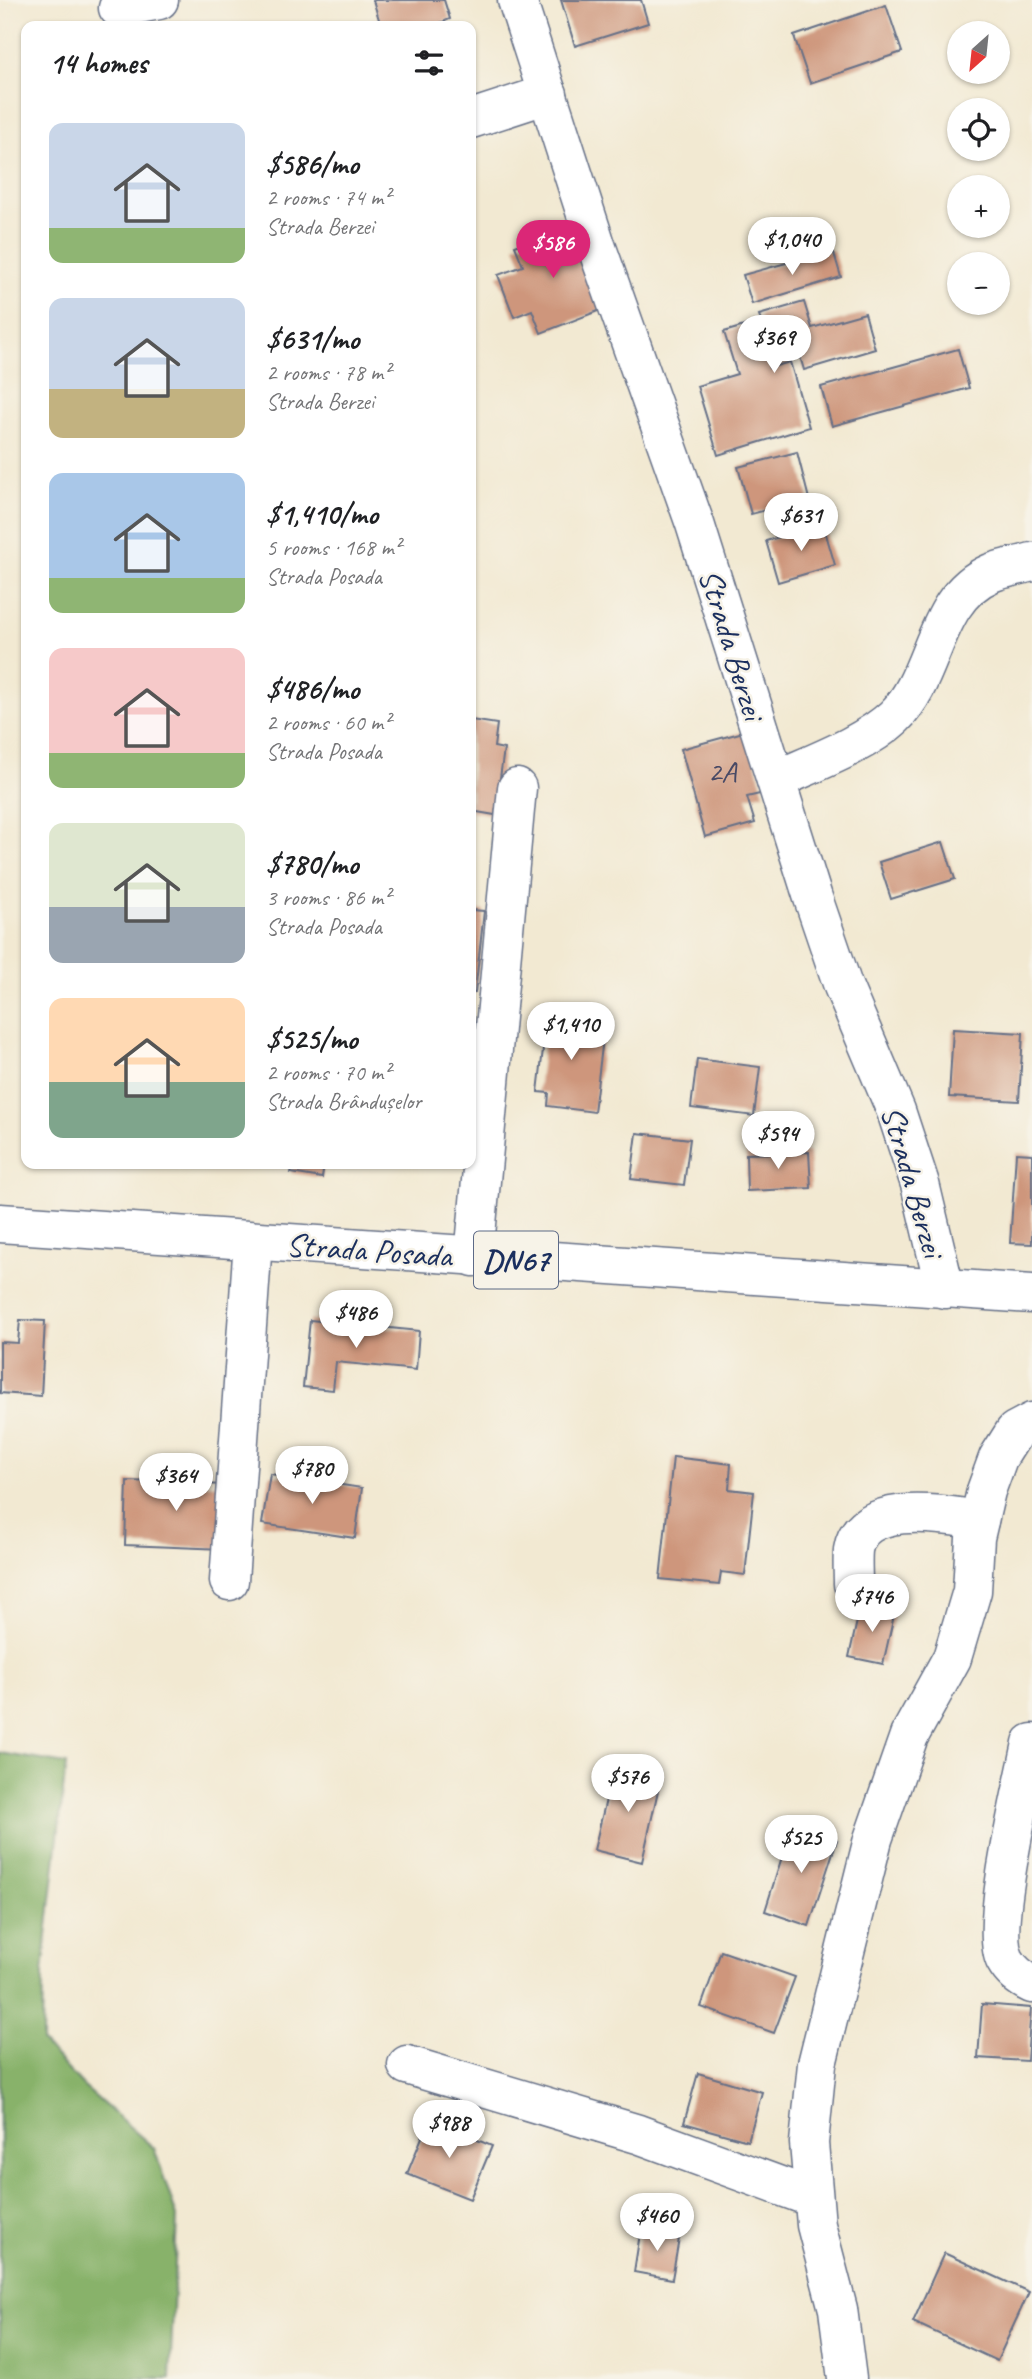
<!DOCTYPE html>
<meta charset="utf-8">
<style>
body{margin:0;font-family:Caveat,sans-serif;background:#f2f2f2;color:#202124;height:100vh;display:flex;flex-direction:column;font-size:26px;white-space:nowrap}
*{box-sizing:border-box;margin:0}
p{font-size:23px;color:#757577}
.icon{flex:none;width:38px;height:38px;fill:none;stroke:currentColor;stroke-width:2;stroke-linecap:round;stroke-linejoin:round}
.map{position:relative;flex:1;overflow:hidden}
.panel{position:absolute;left:21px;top:21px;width:455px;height:1148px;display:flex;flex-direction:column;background:#fff;border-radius:14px;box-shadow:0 2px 5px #0004}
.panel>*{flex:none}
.needle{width:46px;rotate:207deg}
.buttons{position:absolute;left:947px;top:21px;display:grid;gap:14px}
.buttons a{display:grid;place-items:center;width:63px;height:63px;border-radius:50%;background:#fff;box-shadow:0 2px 5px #0004;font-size:35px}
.price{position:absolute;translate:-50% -60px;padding:0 16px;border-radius:24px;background:#fff;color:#222;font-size:23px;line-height:46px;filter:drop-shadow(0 2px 4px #0008)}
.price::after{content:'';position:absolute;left:50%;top:42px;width:21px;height:16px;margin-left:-10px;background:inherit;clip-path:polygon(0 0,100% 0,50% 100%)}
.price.selected{background:#db2777;color:#fff}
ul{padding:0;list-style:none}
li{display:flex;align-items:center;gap:21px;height:175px;padding:0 28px}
li span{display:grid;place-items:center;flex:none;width:196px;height:140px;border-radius:14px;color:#555}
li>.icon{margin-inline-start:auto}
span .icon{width:84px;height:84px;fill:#fffc;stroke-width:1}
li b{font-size:30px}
h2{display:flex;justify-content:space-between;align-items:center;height:84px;padding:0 28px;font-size:30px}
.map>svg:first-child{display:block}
.forest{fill:#88b26a;stroke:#527064;stroke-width:2}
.building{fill:#ce967b}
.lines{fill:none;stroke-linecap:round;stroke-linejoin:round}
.minor-casing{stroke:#667087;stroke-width:41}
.major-casing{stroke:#667087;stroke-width:41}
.minor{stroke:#fff;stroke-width:38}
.major{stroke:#fff;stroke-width:38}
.labels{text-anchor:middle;stroke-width:5;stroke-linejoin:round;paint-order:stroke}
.number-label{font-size:30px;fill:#484965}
.shield{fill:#f7f3e8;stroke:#5d6a87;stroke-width:2}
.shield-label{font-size:32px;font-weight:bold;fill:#1b2f5e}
.street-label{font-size:33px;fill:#1b2f5e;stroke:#f7f3e8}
</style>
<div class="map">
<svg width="1032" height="2379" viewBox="0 0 1032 2379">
<rect width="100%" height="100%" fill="#f7f3e8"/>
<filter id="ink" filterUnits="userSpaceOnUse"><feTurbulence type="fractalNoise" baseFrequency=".0143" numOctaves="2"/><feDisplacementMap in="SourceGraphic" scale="14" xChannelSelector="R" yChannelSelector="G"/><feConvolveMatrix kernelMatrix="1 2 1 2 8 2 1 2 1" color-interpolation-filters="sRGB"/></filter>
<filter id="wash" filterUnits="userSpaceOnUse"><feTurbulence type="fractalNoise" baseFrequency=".00686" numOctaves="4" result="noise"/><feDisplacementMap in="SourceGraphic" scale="28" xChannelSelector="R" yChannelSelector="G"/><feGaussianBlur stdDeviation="1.57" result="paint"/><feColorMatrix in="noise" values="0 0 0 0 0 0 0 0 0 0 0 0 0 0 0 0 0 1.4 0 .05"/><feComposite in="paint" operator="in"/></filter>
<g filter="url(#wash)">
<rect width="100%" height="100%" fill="#f2e9d2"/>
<polygon class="forest" points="0,1753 66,1764 43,1972 42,2042 83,2086 154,2148 177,2217 170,2379 0,2379"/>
<g id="blocks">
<g class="building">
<polygon points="373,0 444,0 450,19 433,26 381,26"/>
<polygon points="561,0 641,0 648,23 575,46"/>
<polygon points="886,5 902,52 810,83 794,36"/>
<polygon points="574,223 606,308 541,333 532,310 514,317 498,275 523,266 515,246"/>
<polygon points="833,250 841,277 752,304 743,275"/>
<polygon points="804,302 812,328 865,313 875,349 804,370 799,353 768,361 769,368 790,362 809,427 718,455 697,386 737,374 724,332 761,321 759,315"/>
<polygon points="958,349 969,388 832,426 821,387"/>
<polygon points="797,452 809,499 751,514 738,467"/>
<polygon points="823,524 835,565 778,582 766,541"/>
<polygon points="471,720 497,724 494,747 504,749 495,815 471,811"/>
<polygon points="747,731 764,793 747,797 755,823 705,837 681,749"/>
<polygon points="943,842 955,879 891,899 879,862"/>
<polygon points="471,910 484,911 475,993 471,993"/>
<polygon points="547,1015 605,1022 594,1112 548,1106 549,1093 538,1092"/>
<polygon points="953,1029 1023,1033 1019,1101 949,1097"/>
<polygon points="697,1059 760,1067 754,1116 691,1108"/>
<polygon points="637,1133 690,1139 684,1185 631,1179"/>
<polygon points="809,1152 811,1188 747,1191 746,1154"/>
<polygon points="1016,1153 1032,1154 1032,1244 1010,1243"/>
<polygon points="293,1164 324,1164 322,1178 291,1173"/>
<polygon points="20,1320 45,1321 41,1396 0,1393 0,1342 18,1343"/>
<polygon points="310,1320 419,1331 416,1370 336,1362 333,1390 303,1387"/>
<polygon points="673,1457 731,1464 729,1489 754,1492 745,1575 721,1572 719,1585 660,1579"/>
<polygon points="159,1472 199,1473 199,1484 227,1485 224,1549 125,1545 127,1481 158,1482"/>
<polygon points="270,1474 362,1488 355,1538 262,1524"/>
<polygon points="861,1603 895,1611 883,1664 849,1657"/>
<polygon points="614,1766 661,1777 642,1862 594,1850"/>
<polygon points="792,1825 837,1840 809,1926 765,1911"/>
<polygon points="721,1951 795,1977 774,2033 701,2007"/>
<polygon points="982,2004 1031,2008 1027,2061 978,2058"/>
<polygon points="698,2073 762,2092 748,2141 684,2123"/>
<polygon points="429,2120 492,2146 470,2199 407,2174"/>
<polygon points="641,2227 680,2233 672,2279 634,2272"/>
<polygon points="944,2253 1029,2292 997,2361 913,2322"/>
</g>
</g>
</g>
<g filter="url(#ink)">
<use href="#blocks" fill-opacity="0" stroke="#667087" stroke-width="2"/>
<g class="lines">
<g class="minor-casing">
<g id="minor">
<polyline points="517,0 596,245 695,524 813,898 843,986 896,1111 920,1184 945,1289"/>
<polyline points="118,8 159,0"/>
<polyline points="471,119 548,94"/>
<path d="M776,780C813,763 864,745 894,717C936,677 932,598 991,573C1003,568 1019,566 1032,562"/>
<polyline points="474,1257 517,788"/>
<polyline points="229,1581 253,1241"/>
<path d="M853,1584C853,1573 852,1561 853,1550C861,1499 945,1515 979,1520"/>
<path d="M1032,1743C1024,1785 988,1927 1005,1960C1011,1971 1021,1979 1032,1984"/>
<polyline points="407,2065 638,2134 813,2198"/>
<polyline points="847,2379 838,2309 816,2225 809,2143 817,2064 873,1839 909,1736 952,1658 972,1591 975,1538 986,1491 998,1458 1015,1431 1032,1422"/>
</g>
</g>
<g class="major-casing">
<polyline id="major" points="0,1223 1032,1294"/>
</g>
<use href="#minor" class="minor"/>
<use href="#major" class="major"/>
</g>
</g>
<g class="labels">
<g class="number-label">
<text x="722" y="781">2A</text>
</g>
<rect class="shield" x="474" y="1231.5" width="84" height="57" rx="5"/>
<g class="shield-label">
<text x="516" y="1271">DN67</text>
</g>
<g class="street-label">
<text transform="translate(733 644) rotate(73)" y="12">Strada Berzei</text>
<text transform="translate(914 1181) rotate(74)" y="12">Strada Berzei</text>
<text transform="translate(369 1249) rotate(4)" y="12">Strada Posada</text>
</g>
</g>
</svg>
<div class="buttons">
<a><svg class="needle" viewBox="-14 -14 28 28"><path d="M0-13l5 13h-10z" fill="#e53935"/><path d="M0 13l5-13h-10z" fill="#757577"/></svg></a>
<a><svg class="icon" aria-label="locate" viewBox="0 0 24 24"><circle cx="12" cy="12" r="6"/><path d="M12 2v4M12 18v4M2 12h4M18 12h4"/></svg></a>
<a>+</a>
<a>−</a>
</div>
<b class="price" style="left:792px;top:277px">$1,040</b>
<b class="price selected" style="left:553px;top:280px">$586</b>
<b class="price" style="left:774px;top:375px">$369</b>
<b class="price" style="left:801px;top:553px">$631</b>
<b class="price" style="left:571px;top:1062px">$1,410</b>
<b class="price" style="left:778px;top:1171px">$594</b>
<b class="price" style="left:356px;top:1350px">$486</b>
<b class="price" style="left:312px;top:1506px">$780</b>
<b class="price" style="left:176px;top:1513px">$364</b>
<b class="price" style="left:872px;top:1634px">$746</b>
<b class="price" style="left:628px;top:1814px">$576</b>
<b class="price" style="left:801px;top:1875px">$525</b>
<b class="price" style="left:449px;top:2160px">$988</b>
<b class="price" style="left:657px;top:2253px">$460</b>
<section class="panel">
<h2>14 homes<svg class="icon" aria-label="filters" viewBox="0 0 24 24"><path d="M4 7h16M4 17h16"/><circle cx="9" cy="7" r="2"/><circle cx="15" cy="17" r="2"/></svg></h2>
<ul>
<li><span style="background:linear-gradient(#c9d6e8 75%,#8fb573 0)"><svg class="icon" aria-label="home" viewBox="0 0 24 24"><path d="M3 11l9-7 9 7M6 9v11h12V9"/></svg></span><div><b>$586/mo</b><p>2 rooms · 74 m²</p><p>Strada Berzei</p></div></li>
<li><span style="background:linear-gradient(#c9d6e8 65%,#c2b280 0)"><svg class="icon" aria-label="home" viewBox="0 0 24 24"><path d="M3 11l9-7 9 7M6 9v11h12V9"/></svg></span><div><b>$631/mo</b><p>2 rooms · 78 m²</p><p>Strada Berzei</p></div></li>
<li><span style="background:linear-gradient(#a9c7e8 75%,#8fb573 0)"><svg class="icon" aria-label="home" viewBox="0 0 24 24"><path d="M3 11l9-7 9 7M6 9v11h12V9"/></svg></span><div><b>$1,410/mo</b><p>5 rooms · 168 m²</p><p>Strada Posada</p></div></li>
<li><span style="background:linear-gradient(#f6c9c9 75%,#8fb573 0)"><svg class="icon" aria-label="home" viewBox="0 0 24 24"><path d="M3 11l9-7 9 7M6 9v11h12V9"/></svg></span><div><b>$486/mo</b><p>2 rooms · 60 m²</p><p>Strada Posada</p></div></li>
<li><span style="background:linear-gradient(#dfe7d0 60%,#9aa5b1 0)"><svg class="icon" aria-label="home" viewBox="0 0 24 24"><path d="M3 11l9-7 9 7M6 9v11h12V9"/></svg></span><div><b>$780/mo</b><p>3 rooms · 86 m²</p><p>Strada Posada</p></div></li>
<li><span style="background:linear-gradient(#ffd9b3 60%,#7fa58c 0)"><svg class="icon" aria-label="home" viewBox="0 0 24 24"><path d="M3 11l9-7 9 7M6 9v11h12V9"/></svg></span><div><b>$525/mo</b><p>2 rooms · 70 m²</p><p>Strada Brândușelor</p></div></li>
</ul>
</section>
</div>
